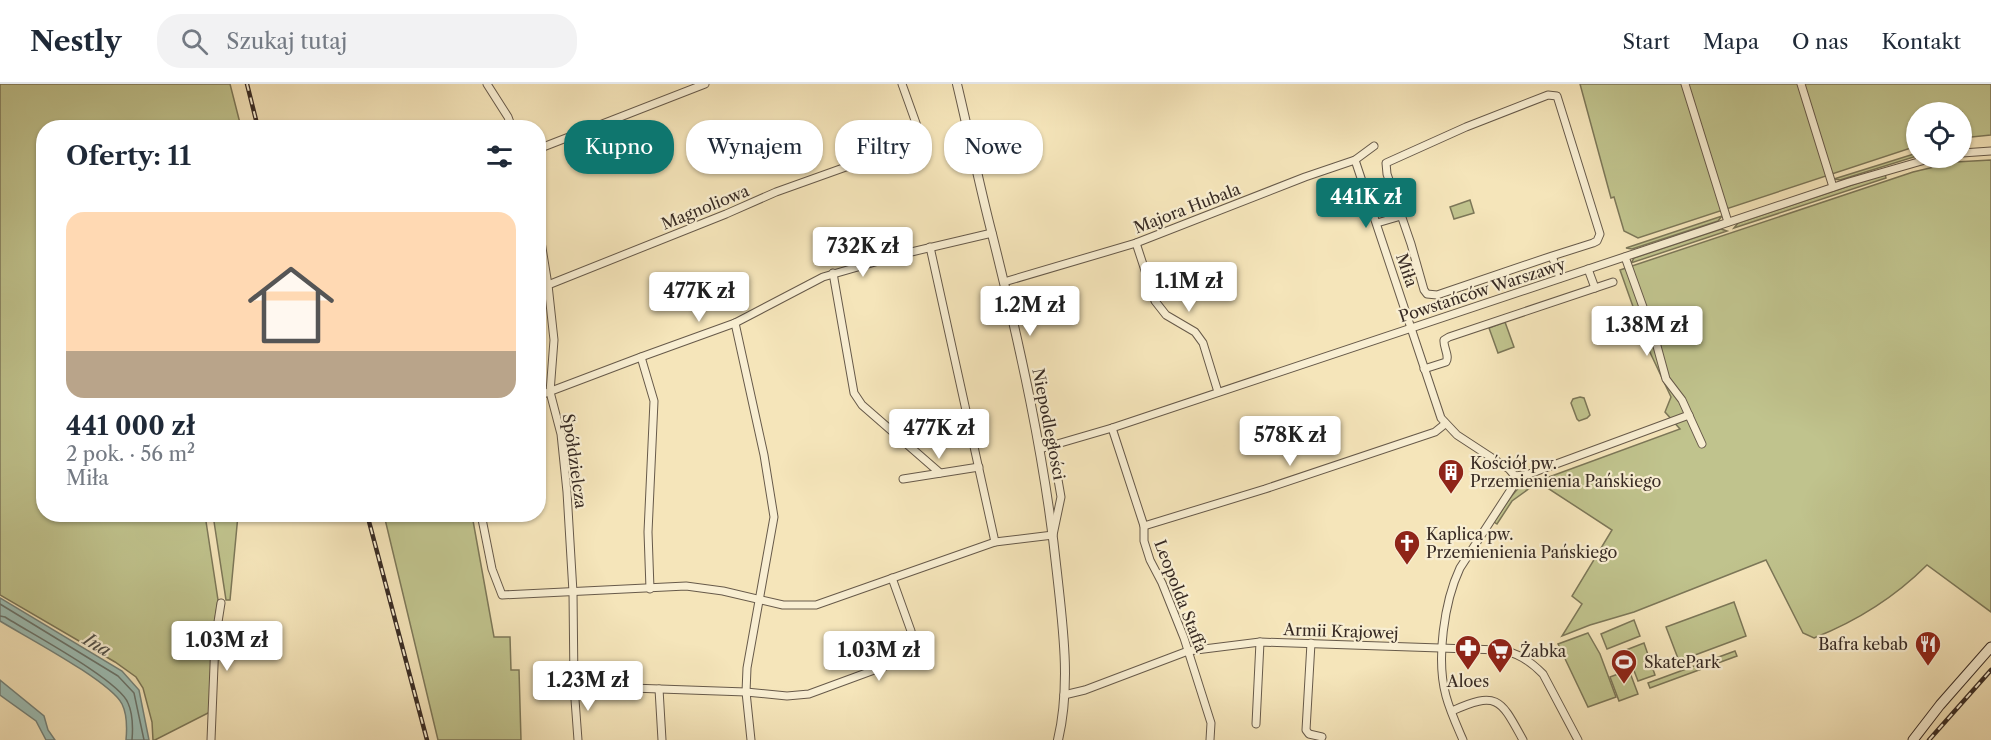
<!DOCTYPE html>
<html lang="pl">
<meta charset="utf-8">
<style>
body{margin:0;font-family:"Libre Caslon Text",serif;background:#f2f2f3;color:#1f2937;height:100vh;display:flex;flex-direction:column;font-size:22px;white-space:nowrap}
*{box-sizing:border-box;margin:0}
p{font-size:20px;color:#747a83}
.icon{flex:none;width:33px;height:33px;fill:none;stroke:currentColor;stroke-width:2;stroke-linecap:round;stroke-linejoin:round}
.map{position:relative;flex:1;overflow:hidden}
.side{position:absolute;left:36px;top:36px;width:510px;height:402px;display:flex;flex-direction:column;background:#fff;border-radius:24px;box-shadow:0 2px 4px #0004}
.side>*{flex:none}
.hud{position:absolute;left:564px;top:36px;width:570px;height:54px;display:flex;gap:12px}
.buttons{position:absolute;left:1906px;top:18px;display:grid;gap:12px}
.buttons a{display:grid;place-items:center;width:66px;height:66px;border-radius:50%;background:#fff;box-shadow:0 2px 4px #0004;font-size:30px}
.price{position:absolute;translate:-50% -51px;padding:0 14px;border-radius:6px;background:#fff;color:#222;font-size:20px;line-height:39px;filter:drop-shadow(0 2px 3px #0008)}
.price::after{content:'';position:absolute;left:50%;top:36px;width:18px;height:14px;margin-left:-9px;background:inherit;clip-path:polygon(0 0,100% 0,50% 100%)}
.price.selected{background:#0f766e;color:#fff}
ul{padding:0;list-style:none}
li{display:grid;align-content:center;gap:12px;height:318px;padding:0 30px}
li span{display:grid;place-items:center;height:186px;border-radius:18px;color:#555}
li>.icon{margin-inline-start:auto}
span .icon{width:108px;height:108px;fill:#fffc;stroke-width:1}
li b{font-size:26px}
h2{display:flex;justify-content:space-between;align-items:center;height:72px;padding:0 30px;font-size:26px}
.chip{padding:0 21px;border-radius:24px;background:#fff;box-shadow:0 2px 4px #0004;font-size:21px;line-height:54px}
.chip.selected{background:#0f766e;color:#fff}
header{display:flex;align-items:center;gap:36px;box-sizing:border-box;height:84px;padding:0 30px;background:#fff;border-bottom:2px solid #e0e1e3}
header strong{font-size:28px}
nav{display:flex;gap:33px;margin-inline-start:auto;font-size:21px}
.search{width:420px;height:54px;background:#f2f2f3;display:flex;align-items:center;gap:15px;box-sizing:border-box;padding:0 21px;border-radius:24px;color:#747a83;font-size:22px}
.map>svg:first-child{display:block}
.green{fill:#c0c38d;stroke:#7c7758;stroke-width:1.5}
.water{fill:#9dbeb5;stroke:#75837b;stroke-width:1.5}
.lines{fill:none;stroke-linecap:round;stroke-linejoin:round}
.shore{stroke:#6a746c;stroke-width:1.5}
.minor-casing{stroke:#675a4a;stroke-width:9}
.tertiary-casing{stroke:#675a4a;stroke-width:10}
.secondary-casing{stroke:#382b24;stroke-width:11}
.minor{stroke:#f8eed2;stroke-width:7}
.tertiary{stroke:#f8eed2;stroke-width:8}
.secondary{stroke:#f8eed2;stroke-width:9}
.rail-casing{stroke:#382b24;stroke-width:4.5}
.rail{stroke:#f8eed2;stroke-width:2;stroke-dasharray:7;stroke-linecap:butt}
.labels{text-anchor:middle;stroke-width:4.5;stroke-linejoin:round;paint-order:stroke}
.street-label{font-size:16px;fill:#382b24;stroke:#f8eed2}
.poi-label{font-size:16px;fill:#382b24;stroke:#f8eed2;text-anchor:start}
.water-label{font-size:18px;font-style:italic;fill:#515048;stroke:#f8eed2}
</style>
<header>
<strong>Nestly</strong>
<div class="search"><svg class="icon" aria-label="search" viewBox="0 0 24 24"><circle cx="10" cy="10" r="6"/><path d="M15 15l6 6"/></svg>Szukaj tutaj</div>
<nav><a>Start</a><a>Mapa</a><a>O nas</a><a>Kontakt</a></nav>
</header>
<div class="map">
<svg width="1991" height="656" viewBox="0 0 1991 656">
<rect width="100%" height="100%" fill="#f5e5ba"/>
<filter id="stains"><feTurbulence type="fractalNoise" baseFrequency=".00333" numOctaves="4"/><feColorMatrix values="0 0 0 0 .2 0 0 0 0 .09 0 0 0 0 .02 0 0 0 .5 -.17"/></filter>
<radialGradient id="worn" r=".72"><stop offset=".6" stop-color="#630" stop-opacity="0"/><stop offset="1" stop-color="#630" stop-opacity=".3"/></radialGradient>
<g class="green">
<polygon points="0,0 230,0 241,43 44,44 44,430 205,431 218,516 212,555 212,627 155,656 153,656 152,638 143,604 136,593 115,578 0,511"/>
<polygon points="1580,0 1991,0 1991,51 1962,54 1962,28 1917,28 1917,62 1638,154 1624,147 1614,113 1611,114"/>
<polygon points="1917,69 1917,72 1840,96 1834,95"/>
<path d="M1991,76V528L1927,481C1894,514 1857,537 1814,554L1803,549L1766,476L1634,528L1590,541L1562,552L1582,520L1572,512L1612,446L1543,401H1534L1512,417L1497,440L1494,438C1506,421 1516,400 1536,392L1538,397L1680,345L1665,328L1671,313L1647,262L1620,186L1913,88L1955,78Z"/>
<polygon points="1885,90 1886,94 1734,144 1738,139"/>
<polygon points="1470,116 1474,129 1454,135 1450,123"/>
<polygon points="1722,132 1718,137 1632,165 1626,164"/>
<polygon points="1721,145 1727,147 1631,179 1634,174"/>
<polygon points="1505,238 1514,263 1498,269 1489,244"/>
<polygon points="1580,313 1584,314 1590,331 1587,334 1579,337 1577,335 1571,319 1573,315"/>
<polygon points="213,431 238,431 230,516 226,516"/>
<polygon points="384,431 472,431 494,553 510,553 511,586 519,586 521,656 438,656"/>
<polygon points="1734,518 1746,552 1679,577 1666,543"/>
<polygon points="1634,536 1640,552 1607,565 1601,550"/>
<polygon points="1588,549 1600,570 1616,613 1588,623 1558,560"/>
<polygon points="1644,559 1655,591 1638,597 1626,566"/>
<polygon points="1735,567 1737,572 1650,604 1648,599"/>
<polygon points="1629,586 1638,610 1619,617 1610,593"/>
</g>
<g class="water">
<path d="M0,514L122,587L139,606L149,656H126C127,645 127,630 122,620C110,597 26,553 0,537Z"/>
<polygon points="0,596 44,632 48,646 55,656 46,656 36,637 0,611"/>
</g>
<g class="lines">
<g class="shore">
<polyline points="0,520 118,592 134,609 144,656"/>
<path d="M0,532L5,533C30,549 119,596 128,619C133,630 133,644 132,656"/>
</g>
<g class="minor-casing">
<g id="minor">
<polyline points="487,0 508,33 512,44"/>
<polyline points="1685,0 1728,138"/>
<polyline points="1801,0 1833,103"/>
<polyline points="538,65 705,0"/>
<polyline points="1962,69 1991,67"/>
<polyline points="1355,76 1441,334 1457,351 1509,385 1515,392"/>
<polyline points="538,139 548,201 554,256 550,308 561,350 567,408 573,508 574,602 578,656"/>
<polyline points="1377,139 1401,132"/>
<polyline points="1136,159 1155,217 1166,231 1195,248 1203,259 1218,308"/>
<polyline points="930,163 995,458"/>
<polyline points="1552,172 1593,159 1597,157 1600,150 1557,12 1548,11 1466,43 1386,79 1387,90 1411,160 1424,206 1427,210 1437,211 1552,172 1560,194"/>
<polyline points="1625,173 1657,262 1666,295 1682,316 1702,360"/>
<polyline points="1588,185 1595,204"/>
<polyline points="833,189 854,309 862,321 940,389"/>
<polyline points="1004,198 1136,159 1305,93 1355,76 1374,62"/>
<polyline points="548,201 726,130 776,108 885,69 921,53 902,0"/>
<polyline points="735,239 764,371 774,433 747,584 746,608 751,656"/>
<polyline points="641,273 654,317 648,448 650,505"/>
<path d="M1424,285L1446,278C1450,272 1443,263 1444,256L1449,253L1613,198"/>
<polyline points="538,312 641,273 735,239 823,193 903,170 992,149"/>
<polyline points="1112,344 1144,442 1144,457 1150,476 1162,499 1184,554 1211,639 1210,656"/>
<polyline points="1040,365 1112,344 1849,98 1932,74"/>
<polyline points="1515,392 1529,390 1689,331"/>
<polyline points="903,395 979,383"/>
<polyline points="481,430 492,485 502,511 686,502 723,507 783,521 816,521 995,458 1053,451 1061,413 1052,361"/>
<polyline points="1144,442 1265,405 1435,348 1445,340"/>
<polyline points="1311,559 1306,646 1309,650 1322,653"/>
<polyline points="574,602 746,608 787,612 809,610 896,578 910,569 913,561 911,547 892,494"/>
<polyline points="659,605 662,656"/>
<path d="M1064,611L1085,606L1188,567L1260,558L1499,566C1517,568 1530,577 1543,590L1578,656"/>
<path d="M1452,627C1498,606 1501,616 1523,656"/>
<polyline points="1256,640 1260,558"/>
<polyline points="211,656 215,557 221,519"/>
<path d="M1463,656C1457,642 1450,627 1446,612C1436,576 1444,518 1460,484L1512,404L1515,392"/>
</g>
</g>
<g class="tertiary-casing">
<path id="tertiary" d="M957,0C969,50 979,100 992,150C1020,262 1045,374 1057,489C1063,544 1071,601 1058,656"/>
</g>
<g class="secondary-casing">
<polyline id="secondary" points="1913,656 1940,621 1991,563"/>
</g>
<use href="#minor" class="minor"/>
<use href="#tertiary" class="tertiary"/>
<use href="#secondary" class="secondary"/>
<g class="rail-casing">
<g id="rail">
<polyline points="247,0 258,44"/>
<polyline points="367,430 427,656"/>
<polyline points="1929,656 1991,586"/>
</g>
</g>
<use href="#rail" class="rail"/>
</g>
<defs>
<g id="building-pin" transform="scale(1.35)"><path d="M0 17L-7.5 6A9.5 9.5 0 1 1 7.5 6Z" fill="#8f2418" stroke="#f8eed2"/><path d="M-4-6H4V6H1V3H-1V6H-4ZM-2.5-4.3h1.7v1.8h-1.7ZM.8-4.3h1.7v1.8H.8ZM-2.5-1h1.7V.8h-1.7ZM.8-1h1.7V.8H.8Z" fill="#fff"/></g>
<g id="church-pin" transform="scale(1.35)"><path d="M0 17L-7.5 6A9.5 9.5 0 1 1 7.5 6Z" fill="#8f2418" stroke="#f8eed2"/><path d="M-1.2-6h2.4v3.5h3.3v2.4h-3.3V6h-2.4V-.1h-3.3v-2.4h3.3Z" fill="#fff"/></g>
<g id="restaurant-pin" transform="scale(1.35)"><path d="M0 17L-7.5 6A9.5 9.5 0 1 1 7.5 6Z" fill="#8f2418" stroke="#f8eed2"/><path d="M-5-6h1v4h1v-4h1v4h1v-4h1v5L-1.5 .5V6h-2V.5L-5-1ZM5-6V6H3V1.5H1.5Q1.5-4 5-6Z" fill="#fff"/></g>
<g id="pharmacy-pin" transform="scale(1.35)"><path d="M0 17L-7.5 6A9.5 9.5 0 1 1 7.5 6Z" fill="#8f2418" stroke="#f8eed2"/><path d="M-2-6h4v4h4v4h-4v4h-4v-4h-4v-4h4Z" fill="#fff"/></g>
<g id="supermarket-pin" transform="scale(1.35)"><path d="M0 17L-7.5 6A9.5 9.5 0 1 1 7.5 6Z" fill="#8f2418" stroke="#f8eed2"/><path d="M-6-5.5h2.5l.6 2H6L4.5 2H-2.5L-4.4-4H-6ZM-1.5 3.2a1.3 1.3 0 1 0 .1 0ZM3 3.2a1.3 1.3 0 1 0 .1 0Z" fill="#fff"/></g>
<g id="stadium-pin" transform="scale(1.35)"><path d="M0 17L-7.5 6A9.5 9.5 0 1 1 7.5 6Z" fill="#8f2418" stroke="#f8eed2"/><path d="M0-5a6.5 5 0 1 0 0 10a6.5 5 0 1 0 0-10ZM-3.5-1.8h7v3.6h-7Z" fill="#fff"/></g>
</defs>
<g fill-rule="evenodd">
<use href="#building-pin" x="1451" y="388"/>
<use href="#church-pin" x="1407" y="459"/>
<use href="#restaurant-pin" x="1928" y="560"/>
<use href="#pharmacy-pin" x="1468" y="564"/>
<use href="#supermarket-pin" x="1500" y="567"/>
<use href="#stadium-pin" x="1624" y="578"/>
</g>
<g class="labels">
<g class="street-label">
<text transform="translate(705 123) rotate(-22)" y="6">Magnoliowa</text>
<text transform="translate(1187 124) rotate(-21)" y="6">Majora Hubala</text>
<text transform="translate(1407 186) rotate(71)" y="6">Miła</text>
<text transform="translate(1482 206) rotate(-18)" y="6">Powstańców Warszawy</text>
<text transform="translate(1049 340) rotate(79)" y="6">Niepodległości</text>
<text transform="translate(575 377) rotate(82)" y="6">Spółdzielcza</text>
<text transform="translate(1181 512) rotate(69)" y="6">Leopolda Staffa</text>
<text transform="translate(1341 547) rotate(2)" y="6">Armii Krajowej</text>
</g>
<g class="poi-label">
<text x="1470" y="385">Kościół pw.<tspan x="1470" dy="18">Przemienienia Pańskiego</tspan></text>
<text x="1426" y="456">Kaplica pw.<tspan x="1426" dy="18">Przemienienia Pańskiego</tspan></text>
<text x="1908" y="566" text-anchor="end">Bafra kebab</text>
<text x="1520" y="573">Żabka</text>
<text x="1644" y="584">SkatePark</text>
<text x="1468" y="603" text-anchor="middle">Aloes</text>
</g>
<g class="water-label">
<text transform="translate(97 561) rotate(31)" y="6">Ina</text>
</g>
</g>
<rect width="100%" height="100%" filter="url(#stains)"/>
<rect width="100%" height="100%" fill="url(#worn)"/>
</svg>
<div class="buttons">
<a><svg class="icon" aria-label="locate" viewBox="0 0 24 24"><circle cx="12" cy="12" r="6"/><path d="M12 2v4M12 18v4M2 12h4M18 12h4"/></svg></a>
</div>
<b class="price selected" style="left:1366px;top:145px">441K zł</b>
<b class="price" style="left:863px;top:194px">732K zł</b>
<b class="price" style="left:1189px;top:229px">1.1M zł</b>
<b class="price" style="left:699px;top:239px">477K zł</b>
<b class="price" style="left:1030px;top:253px">1.2M zł</b>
<b class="price" style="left:1647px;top:273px">1.38M zł</b>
<b class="price" style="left:939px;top:376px">477K zł</b>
<b class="price" style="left:1290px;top:383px">578K zł</b>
<b class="price" style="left:227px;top:588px">1.03M zł</b>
<b class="price" style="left:879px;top:598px">1.03M zł</b>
<b class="price" style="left:588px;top:628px">1.23M zł</b>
<div class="hud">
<a class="chip selected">Kupno</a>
<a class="chip">Wynajem</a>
<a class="chip">Filtry</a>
<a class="chip">Nowe</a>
</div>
<section class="side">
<h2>Oferty: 11<svg class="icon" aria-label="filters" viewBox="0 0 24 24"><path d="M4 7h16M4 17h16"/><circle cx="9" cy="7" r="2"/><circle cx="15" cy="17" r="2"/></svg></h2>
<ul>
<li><span style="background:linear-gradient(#ffd9b3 75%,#b9a48a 0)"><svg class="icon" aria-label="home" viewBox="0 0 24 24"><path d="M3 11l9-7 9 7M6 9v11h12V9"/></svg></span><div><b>441 000 zł</b><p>2 pok. · 56 m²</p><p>Miła</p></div></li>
</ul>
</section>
</div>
